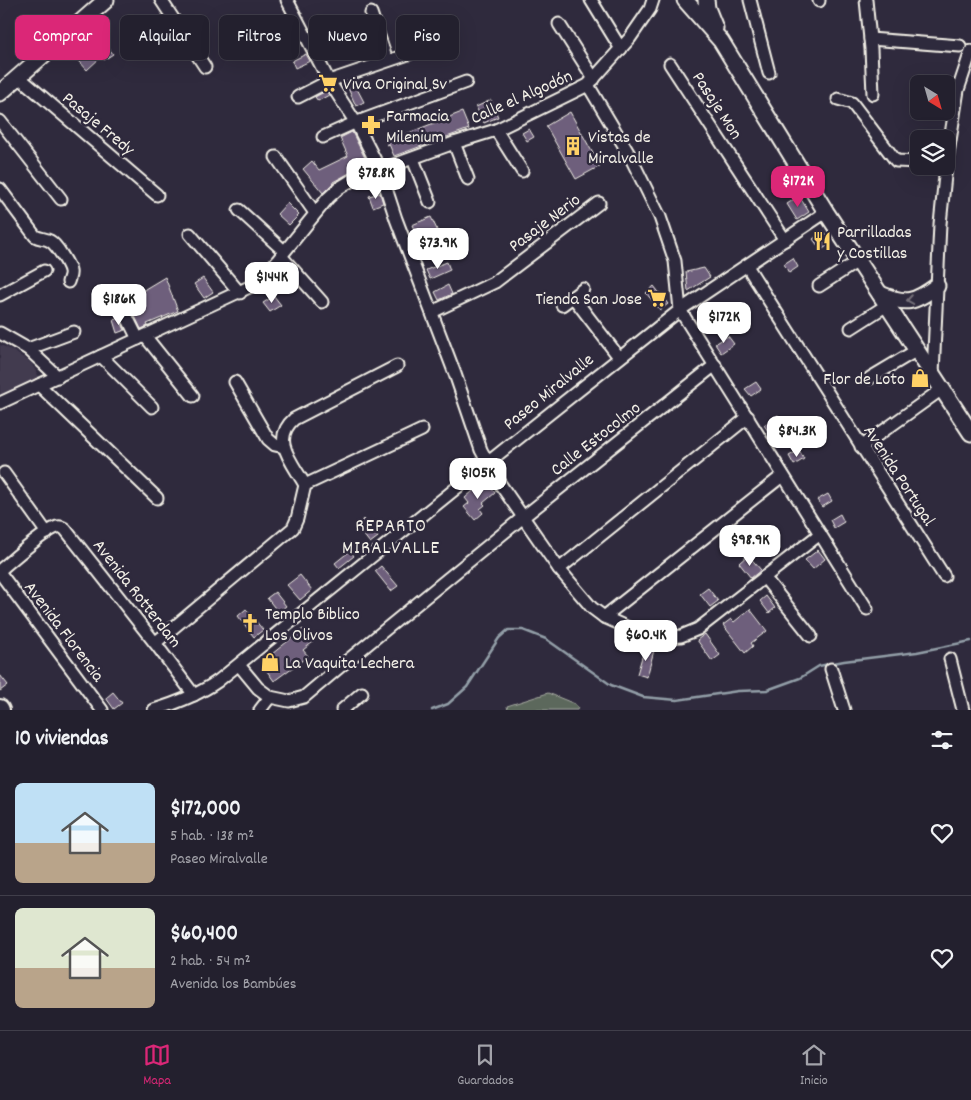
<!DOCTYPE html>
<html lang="es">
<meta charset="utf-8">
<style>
body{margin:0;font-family:Dekko,sans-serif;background:#2b2836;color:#f1f3f6;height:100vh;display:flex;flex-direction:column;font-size:19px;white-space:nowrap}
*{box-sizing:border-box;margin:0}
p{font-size:16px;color:#a3a3aa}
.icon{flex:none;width:28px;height:28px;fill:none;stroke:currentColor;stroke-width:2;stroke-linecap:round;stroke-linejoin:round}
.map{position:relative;height:710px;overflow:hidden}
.panel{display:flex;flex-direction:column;background:#23202e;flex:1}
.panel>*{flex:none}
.banner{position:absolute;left:15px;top:15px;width:500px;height:45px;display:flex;gap:10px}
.needle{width:32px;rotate:143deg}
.tools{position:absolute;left:910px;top:75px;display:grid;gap:10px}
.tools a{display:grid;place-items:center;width:45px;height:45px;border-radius:8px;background:#23202e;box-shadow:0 5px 20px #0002,0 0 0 1px #403e4a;font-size:25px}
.price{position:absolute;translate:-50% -42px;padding:0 11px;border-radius:10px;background:#fff;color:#222;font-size:16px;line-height:32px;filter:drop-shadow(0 1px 2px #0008)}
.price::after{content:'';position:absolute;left:50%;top:30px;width:15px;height:11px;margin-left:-8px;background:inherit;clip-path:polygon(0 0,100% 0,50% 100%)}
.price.active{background:#db2777;color:#fff}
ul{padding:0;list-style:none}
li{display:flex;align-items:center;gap:15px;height:125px;padding:0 15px}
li+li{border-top:1px solid #403e4a}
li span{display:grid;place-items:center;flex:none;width:140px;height:100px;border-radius:8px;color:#555}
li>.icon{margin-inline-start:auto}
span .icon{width:60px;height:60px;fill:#fffc;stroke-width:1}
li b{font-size:21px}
h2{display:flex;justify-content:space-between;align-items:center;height:60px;padding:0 15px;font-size:21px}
.pill{padding:0 18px;border-radius:8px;background:#23202e;box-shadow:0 5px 20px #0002,0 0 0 1px #403e4a;font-size:18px;line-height:45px}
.pill.active{background:#db2777;color:#fff}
.tab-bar{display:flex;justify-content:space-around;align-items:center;height:70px;border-top:1px solid #403e4a;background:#23202e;font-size:14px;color:#a3a3aa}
.tab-bar a{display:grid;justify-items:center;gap:2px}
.tab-bar .active{color:#db2777}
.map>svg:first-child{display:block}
.built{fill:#423a50}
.green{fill:#5b675c;stroke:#a8aca2}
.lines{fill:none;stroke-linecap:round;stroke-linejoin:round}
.stream{stroke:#939fa8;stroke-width:2.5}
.building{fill:#6e5f7c;stroke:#f4f1e8}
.minor-casing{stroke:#f4f1e8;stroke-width:15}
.major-casing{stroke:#f4f1e8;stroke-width:19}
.highway-casing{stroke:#f4f1e8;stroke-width:20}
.minor{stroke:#2f2a3d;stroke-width:11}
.major{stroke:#2f2a3d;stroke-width:15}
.highway{stroke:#2f2a3d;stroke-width:16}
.oneway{stroke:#747079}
.labels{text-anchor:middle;stroke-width:5;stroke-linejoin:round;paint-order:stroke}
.poi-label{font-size:18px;fill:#f4f1e8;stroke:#2f2a3d;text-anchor:start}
.street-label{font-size:18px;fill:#f4f1e8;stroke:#2f2a3d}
.neighbourhood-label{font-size:19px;letter-spacing:1px;fill:#f4f1e8;stroke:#2f2a3d}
</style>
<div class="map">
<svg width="971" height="710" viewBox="0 0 971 710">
<rect width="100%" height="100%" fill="#2f2a3d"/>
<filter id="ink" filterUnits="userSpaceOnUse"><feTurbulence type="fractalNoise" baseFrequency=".02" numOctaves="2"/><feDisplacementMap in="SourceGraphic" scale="10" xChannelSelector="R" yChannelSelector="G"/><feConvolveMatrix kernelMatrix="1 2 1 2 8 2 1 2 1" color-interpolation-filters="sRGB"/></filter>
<g filter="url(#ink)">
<polygon class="built" points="0,345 10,349 27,360 32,364 39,377 29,384 0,399"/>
<polygon class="green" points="548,693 575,704 578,708 577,710 508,710 507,706"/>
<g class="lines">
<polyline class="stream" points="432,710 448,704 467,687 499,638 508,630 523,630 546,639 611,685 643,697 677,700 738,691 767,690 800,678 819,666 844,661 917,652 971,641"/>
</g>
<g class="building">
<polygon points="292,26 296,33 280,41 277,33"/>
<polygon points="99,34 113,54 104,60 101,57 87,70 72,53 81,45 82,46"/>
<polygon points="306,54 310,61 295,68 292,61"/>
<polygon points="351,82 352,84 350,85 354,83 364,102 356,106 347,86 345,87 343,84"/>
<polygon points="326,91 329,95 318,101 315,97"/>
<polygon points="491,100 498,117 484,123 476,107"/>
<polygon points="462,112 469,129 394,156 389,144 387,145 385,135 391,133 393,139"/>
<polygon points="570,112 600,166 576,179 546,126"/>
<polygon points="529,129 534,137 527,141 522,133"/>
<polygon points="352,132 366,160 355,165 357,169 333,182 333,183 323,193 303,169 312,161 319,170 348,156 340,138"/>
<polygon points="380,193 383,203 373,207 369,196"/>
<polygon points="799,196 809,212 797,220 787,204"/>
<polygon points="287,203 299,215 289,225 277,214"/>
<polygon points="431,217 440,236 442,248 424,251 421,234 417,236 412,225"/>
<polygon points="824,231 832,243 821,250 813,239"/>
<polygon points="793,258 798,267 789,273 784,264"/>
<polygon points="447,262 450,270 430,279 426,270"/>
<polygon points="254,264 259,272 253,277 248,269"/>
<polygon points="704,268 710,277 688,291 686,272"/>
<polygon points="165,277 178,311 147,324 148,326 141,329 133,312 142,308 137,300 145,289"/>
<polygon points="203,278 213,292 204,298 194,284"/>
<polygon points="448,285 452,294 439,300 435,292"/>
<polygon points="654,286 668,304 660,310 646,293"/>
<polygon points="274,296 281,305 270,312 263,303"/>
<polygon points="711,311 717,319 708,325 703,317"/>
<polygon points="119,318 125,330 117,333 113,320"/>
<polygon points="728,336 734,344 721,353 715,344"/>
<polygon points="756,382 761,389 751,396 745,389"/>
<polygon points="778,415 784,424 770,434 764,425"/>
<polygon points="799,450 804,459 794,465 789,456"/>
<polygon points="482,483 488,484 495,493 483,503 485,505 480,509 483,513 475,520 464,507 469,503 465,498"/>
<polygon points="828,494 832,501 822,507 817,500"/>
<polygon points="840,514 844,522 834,528 830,520"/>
<polygon points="364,519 378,537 370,543 356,525"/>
<polygon points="818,550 825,559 813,569 805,560"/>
<polygon points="350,551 354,556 339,568 335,563"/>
<polygon points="748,555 761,570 751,578 739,563"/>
<polygon points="381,566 398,586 391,591 375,571"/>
<polygon points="300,575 312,590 300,600 287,585"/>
<polygon points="708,588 718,601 710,607 700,594"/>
<polygon points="275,592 286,606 278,612 267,598"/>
<polygon points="766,596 775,608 769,613 760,601"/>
<polygon points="246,609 263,630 254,637 238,616"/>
<polygon points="750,609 767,631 751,643 753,646 745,653 723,625 731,619 734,622"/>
<polygon points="303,629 313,642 303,650 308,656 274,681 267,671 266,664 267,658"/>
<polygon points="705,634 720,655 712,661 697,640"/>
<polygon points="645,647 654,650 647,677 637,674"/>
<polygon points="0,675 8,685 0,691"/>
<polygon points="113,692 122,703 114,709 106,698"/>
</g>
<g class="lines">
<g class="minor-casing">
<g id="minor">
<polyline points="161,0 205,67"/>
<polyline points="287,0 329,81 356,123 380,170 396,219 455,374 481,450 498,481 559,569 592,608 604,617 640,633 667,637 681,636 698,629 820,534"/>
<polyline points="591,0 621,49"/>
<polyline points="750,0 769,73"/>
<polyline points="819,0 819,1"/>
<polyline points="866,0 871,49 873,94"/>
<polyline points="371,13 387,60"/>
<polyline points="559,24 594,79"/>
<polyline points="870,39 960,46"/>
<polyline points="670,64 785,240"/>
<polyline points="19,77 157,195"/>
<polyline points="588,85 629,154 660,217 675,261 680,310 867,609"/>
<polyline points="298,97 329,81 429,47"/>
<polyline points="838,99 852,103 896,161 919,162"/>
<polyline points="0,121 61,199"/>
<polyline points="496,130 522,171"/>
<polyline points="323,137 352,124 466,82"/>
<polyline points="454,143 468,179"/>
<polyline points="276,157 315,213"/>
<polyline points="413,159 430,202"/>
<polyline points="946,166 958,90 971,51"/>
<path d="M0,189L35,236C40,239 45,238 50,241C56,244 69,265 70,271C71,275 69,278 68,282"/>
<polyline points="239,210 284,251"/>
<polyline points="190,234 240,293"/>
<polyline points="281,256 322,302"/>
<polyline points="747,266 944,576"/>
<polyline points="819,286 858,261"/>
<polyline points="0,295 44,271"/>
<polyline points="573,297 619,357"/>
<polyline points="562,305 583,289"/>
<polyline points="432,312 495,282 599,203"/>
<polyline points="126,315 138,339"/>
<polyline points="851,328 887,305"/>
<polyline points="0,333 28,349 58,377"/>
<polyline points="145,336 193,396"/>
<polyline points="28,349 74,332"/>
<polyline points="101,356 152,407"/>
<polyline points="933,374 940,224 946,166"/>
<polyline points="870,378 917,350"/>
<polyline points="235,382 268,439 275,445 284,447"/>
<polyline points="39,385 157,498"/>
<polyline points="0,403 260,282 328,198 339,188 352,180 454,143 496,130 588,85 630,38 650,9 653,0"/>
<polyline points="861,447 942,389"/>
<polyline points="4,473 47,533"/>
<polyline points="305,485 422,430"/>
<polyline points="559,569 748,417"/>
<path d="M0,570C12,560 44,531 57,527C62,526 61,527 65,529L155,643L194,695"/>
<polyline points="0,573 102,710"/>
<polyline points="764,577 811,636"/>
<polyline points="604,617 782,476"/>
<path d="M155,643L293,528L297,519L305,485C293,463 270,440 294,419L397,366"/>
<polyline points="950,659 963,710"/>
<polyline points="239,665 258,688 270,697 289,701 304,697 342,665 522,518 715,365"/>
<polyline points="831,669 844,710"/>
<path d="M154,710C177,703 198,695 218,681L496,456L680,310L826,212"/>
<polyline points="260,710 270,697"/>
<polyline points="342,710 362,693"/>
</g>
</g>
<g class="major-casing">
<g id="major">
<polyline points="685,0 721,41 826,212 971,433"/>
<polyline points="706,0 707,8 715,28"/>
<polyline points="0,93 106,0"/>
<path d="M880,294C906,305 914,303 937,286"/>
</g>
</g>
<g class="highway-casing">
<polyline id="highway" points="0,708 1,710"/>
</g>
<use href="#minor" class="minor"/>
<use href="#major" class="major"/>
<use href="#highway" class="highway"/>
</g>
<defs><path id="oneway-chevron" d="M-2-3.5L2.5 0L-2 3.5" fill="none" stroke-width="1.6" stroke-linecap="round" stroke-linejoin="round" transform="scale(1.25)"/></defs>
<use class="oneway" href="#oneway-chevron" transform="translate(910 300) rotate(171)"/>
</g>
<defs>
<g id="supermarket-bare" transform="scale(1.5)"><path d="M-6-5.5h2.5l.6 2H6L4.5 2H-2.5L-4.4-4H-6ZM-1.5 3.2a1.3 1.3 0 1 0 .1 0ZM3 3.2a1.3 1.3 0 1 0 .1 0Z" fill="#ffd166" stroke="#2f2a3d" stroke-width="2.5" paint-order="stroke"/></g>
<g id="pharmacy-bare" transform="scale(1.5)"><path d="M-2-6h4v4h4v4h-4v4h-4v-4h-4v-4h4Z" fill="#ffd166" stroke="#2f2a3d" stroke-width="2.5" paint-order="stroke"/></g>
<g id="building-bare" transform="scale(1.5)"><path d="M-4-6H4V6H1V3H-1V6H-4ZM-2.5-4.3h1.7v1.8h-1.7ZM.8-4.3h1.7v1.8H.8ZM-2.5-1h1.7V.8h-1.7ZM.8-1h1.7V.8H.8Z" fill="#ffd166" stroke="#2f2a3d" stroke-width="2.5" paint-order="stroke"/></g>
<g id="restaurant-bare" transform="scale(1.5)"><path d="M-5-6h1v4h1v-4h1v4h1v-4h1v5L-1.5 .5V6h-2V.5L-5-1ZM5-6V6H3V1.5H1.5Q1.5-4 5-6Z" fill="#ffd166" stroke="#2f2a3d" stroke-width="2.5" paint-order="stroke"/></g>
<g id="shop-bare" transform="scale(1.5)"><path d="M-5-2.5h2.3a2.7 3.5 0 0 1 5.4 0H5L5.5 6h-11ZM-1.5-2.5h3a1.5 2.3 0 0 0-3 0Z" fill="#ffd166" stroke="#2f2a3d" stroke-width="2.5" paint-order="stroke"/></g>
<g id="church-bare" transform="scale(1.5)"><path d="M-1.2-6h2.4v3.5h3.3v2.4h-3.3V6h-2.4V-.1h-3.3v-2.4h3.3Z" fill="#ffd166" stroke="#2f2a3d" stroke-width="2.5" paint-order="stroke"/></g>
</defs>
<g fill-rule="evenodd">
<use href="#supermarket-bare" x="328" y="83"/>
<use href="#pharmacy-bare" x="371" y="125"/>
<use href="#building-bare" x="573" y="146"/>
<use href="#restaurant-bare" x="822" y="241"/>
<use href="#supermarket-bare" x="657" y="298"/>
<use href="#shop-bare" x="920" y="378"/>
<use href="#church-bare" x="250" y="623"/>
<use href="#shop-bare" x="270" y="662"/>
</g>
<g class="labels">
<g class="poi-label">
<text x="343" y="89">Viva Original Sv</text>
<text x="386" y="121">Farmacia<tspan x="386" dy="21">Milenium</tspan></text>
<text x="588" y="142">Vistas de<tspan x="588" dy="21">Miralvalle</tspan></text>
<text x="837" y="237">Parrilladas<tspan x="837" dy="21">y Costillas</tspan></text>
<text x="642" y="304" text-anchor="end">Tienda San Jose</text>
<text x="905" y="384" text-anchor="end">Flor de Loto</text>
<text x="265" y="619">Templo Biblico<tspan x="265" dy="21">Los Olivos</tspan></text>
<text x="285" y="668">La Vaquita Lechera</text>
</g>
<g class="street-label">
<text transform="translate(521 96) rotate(-24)" y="6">Calle el Algodón</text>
<text transform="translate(718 105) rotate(57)" y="6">Pasaje Mon</text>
<text transform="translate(99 123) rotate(40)" y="6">Pasaje Fredy</text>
<text transform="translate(544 222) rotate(-37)" y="6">Pasaje Nerio</text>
<text transform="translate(548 391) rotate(-39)" y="6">Paseo Miralvalle</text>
<text transform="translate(595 438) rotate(-38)" y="6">Calle Estocolmo</text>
<text transform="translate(900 475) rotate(57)" y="6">Avenida Portugal</text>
<text transform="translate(138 593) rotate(52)" y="6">Avenida Rotterdam</text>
<text transform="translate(65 631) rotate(53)" y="6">Avenida Florencia</text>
</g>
<g class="neighbourhood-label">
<text x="391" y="531">REPARTO<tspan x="391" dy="22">MIRALVALLE</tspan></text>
</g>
</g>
</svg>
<div class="tools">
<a><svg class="needle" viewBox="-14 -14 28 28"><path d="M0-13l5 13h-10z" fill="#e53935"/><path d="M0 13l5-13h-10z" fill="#a3a3aa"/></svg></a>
<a><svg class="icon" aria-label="layers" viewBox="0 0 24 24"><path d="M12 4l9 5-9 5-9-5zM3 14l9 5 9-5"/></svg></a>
</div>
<b class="price" style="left:376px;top:200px">$78.8K</b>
<b class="price active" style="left:798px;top:208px">$172K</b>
<b class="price" style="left:438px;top:270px">$73.9K</b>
<b class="price" style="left:272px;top:304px">$144K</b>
<b class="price" style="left:119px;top:326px">$186K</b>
<b class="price" style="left:724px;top:344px">$172K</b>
<b class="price" style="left:797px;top:458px">$84.3K</b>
<b class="price" style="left:478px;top:500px">$105K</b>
<b class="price" style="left:750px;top:567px">$98.9K</b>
<b class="price" style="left:646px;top:662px">$60.4K</b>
<div class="banner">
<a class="pill active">Comprar</a>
<a class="pill">Alquilar</a>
<a class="pill">Filtros</a>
<a class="pill">Nuevo</a>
<a class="pill">Piso</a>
</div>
</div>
<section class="panel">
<h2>10 viviendas<svg class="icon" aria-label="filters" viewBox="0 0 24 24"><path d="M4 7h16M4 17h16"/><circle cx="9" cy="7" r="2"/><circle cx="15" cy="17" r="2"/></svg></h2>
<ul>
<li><span style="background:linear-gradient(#bfe0f5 60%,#b9a48a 0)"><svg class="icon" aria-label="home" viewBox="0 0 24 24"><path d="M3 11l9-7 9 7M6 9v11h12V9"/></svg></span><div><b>$172,000</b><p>5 hab. · 138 m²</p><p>Paseo Miralvalle</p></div><svg class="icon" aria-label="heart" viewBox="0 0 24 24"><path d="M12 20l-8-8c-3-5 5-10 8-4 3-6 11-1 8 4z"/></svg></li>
<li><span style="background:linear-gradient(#dfe7d0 60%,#b9a48a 0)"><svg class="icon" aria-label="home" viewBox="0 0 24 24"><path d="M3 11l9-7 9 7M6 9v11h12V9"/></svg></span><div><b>$60,400</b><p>2 hab. · 54 m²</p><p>Avenida los Bambúes</p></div><svg class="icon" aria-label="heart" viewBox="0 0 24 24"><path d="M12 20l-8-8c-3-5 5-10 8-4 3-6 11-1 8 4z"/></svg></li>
</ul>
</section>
<nav class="tab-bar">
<a class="active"><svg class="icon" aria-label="map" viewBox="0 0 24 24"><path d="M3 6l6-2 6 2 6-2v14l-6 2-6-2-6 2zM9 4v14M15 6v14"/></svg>Mapa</a>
<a><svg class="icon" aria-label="saved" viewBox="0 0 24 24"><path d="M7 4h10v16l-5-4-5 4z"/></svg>Guardados</a>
<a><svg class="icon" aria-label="home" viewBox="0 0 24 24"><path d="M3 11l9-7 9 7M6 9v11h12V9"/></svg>Inicio</a>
</nav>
